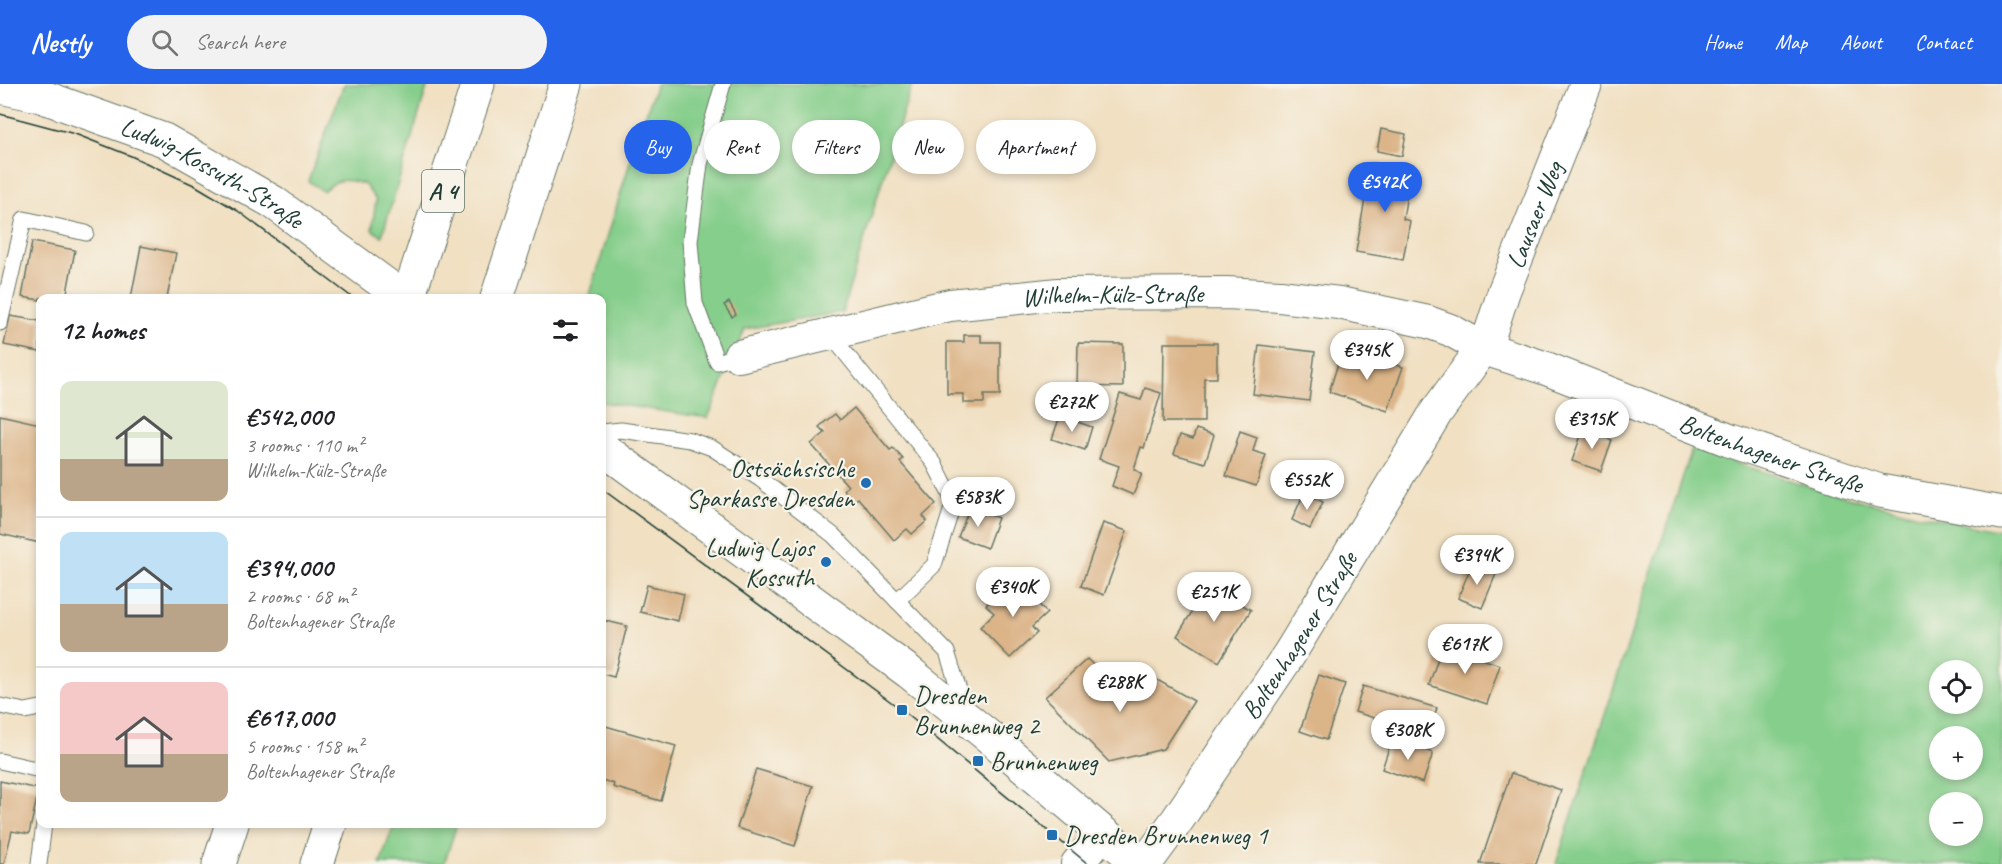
<!DOCTYPE html>
<meta charset="utf-8">
<style>
body{margin:0;font-family:Caveat,sans-serif;background:#f2f2f2;color:#202124;height:100vh;display:flex;flex-direction:column;font-size:22px;white-space:nowrap}
*{box-sizing:border-box;margin:0}
p{font-size:20px;color:#757577}
.icon{flex:none;width:33px;height:33px;fill:none;stroke:currentColor;stroke-width:2;stroke-linecap:round;stroke-linejoin:round}
.map{position:relative;flex:1;overflow:hidden}
.panel{position:absolute;left:36px;top:210px;width:570px;height:534px;display:flex;flex-direction:column;background:#fff;border-radius:12px;box-shadow:0 3px 9px #0003}
.panel>*{flex:none}
.guide{position:absolute;left:624px;top:36px;width:570px;height:54px;display:flex;gap:12px}
.fabs{position:absolute;left:1929px;top:576px;display:grid;gap:12px}
.fabs a{display:grid;place-items:center;width:54px;height:54px;border-radius:50%;background:#fff;box-shadow:0 3px 9px #0003;font-size:30px}
.price{position:absolute;translate:-50% -51px;padding:0 14px;border-radius:21px;background:#fff;color:#222;font-size:20px;line-height:39px;filter:drop-shadow(0 2px 3px #0008)}
.price::after{content:'';position:absolute;left:50%;top:36px;width:18px;height:14px;margin-left:-9px;background:inherit;clip-path:polygon(0 0,100% 0,50% 100%)}
.price.on{background:#2563eb;color:#fff}
ul{padding:0;list-style:none}
li{display:flex;align-items:center;gap:18px;height:150px;padding:0 24px}
li+li{border-top:2px solid #e0e0e0}
li span{display:grid;place-items:center;flex:none;width:168px;height:120px;border-radius:12px;color:#555}
li>.icon{margin-inline-start:auto}
span .icon{width:72px;height:72px;fill:#fffc;stroke-width:1}
li b{font-size:26px}
h2{display:flex;justify-content:space-between;align-items:center;height:72px;padding:0 24px;font-size:26px}
.chip{padding:0 21px;border-radius:27px;background:#fff;box-shadow:0 3px 9px #0003;font-size:21px;line-height:54px}
.chip.on{background:#2563eb;color:#fff}
header{display:flex;align-items:center;gap:36px;box-sizing:border-box;height:84px;padding:0 30px;background:#2563eb;color:#fff}
header strong{font-size:28px}
nav{display:flex;gap:33px;margin-inline-start:auto;font-size:21px}
.search{width:420px;height:54px;background:#f2f2f2;display:flex;align-items:center;gap:15px;box-sizing:border-box;padding:0 21px;border-radius:33px;color:#757577;font-size:22px}
.map>svg:first-child{display:block}
.green{fill:#85ce8b;stroke:#528660;stroke-width:1.5;fill-rule:evenodd}
.building{fill:#dbb488}
.lines{fill:none;stroke-linecap:round;stroke-linejoin:round}
.service-casing{stroke:#687666;stroke-width:17}
.minor-casing{stroke:#687666;stroke-width:34}
.tertiary-casing{stroke:#687666;stroke-width:35}
.motorway-casing{stroke:#687666;stroke-width:35}
.service{stroke:#fff;stroke-width:15}
.minor{stroke:#fff;stroke-width:32}
.tertiary{stroke:#fff;stroke-width:33}
.motorway{stroke:#fff;stroke-width:33}
.tram{stroke:#1f3d34;stroke-width:1.5}
.poi-dot{fill:#1f6fb2;stroke:#f7f3e8;stroke-width:2}
.labels{text-anchor:middle;stroke-width:4.5;stroke-linejoin:round;paint-order:stroke}
.shield{fill:#f7f3e8;stroke:#60746a;stroke-width:1.5}
.shield-label{font-size:24px;font-weight:bold;fill:#1f3d34}
.street-label{font-size:26px;fill:#1f3d34;stroke:#f7f3e8}
.poi-label{font-size:26px;fill:#1f3d34;stroke:#f7f3e8;text-anchor:start}
</style>
<header>
<strong>Nestly</strong>
<div class="search"><svg class="icon" aria-label="search" viewBox="0 0 24 24"><circle cx="10" cy="10" r="6"/><path d="M15 15l6 6"/></svg>Search here</div>
<nav><a>Home</a><a>Map</a><a>About</a><a>Contact</a></nav>
</header>
<div class="map">
<svg width="2002" height="780" viewBox="0 0 2002 780">
<rect width="100%" height="100%" fill="#f7f3e8"/>
<filter id="ink" filterUnits="userSpaceOnUse"><feTurbulence type="fractalNoise" baseFrequency=".0167" numOctaves="2"/><feDisplacementMap in="SourceGraphic" scale="12" xChannelSelector="R" yChannelSelector="G"/><feConvolveMatrix kernelMatrix="1 2 1 2 8 2 1 2 1" color-interpolation-filters="sRGB"/></filter>
<filter id="wash" filterUnits="userSpaceOnUse"><feTurbulence type="fractalNoise" baseFrequency=".008" numOctaves="4" result="noise"/><feDisplacementMap in="SourceGraphic" scale="24" xChannelSelector="R" yChannelSelector="G"/><feGaussianBlur stdDeviation="1.35" result="paint"/><feColorMatrix in="noise" values="0 0 0 0 0 0 0 0 0 0 0 0 0 0 0 0 0 1.4 0 .05"/><feComposite in="paint" operator="in"/></filter>
<g filter="url(#wash)">
<rect width="100%" height="100%" fill="#f1e0c2"/>
<g class="green">
<path d="M344,0H428L382,152L372,146L376,116L364,100C344,95 339,93 323,107L308,97Z"/>
<polygon points="656,0 912,0 842,228 745,245 708,334 602,318 602,214 589,214 630,78"/>
<path d="M1692,365L1824,407L1915,430L2002,447V780H1556ZM1940,586H1972V620H1940ZM1940,652H1972V686H1940ZM1940,718H1972V752H1940Z"/>
<polygon points="394,740 457,740 444,780 380,780"/>
</g>
<g id="blocks">
<g class="building">
<polygon points="1381,45 1406,50 1402,72 1377,67"/>
<polygon points="1371,79 1411,85 1403,135 1410,137 1403,176 1356,168"/>
<polygon points="32,158 75,166 66,214 40,214 40,216 22,213"/>
<polygon points="141,162 176,169 167,214 131,214"/>
<polygon points="729,218 736,230 732,233 724,221"/>
<polygon points="10,232 40,237 40,268 4,261"/>
<polygon points="964,251 981,251 981,258 1000,258 1000,311 984,311 984,319 963,319 963,310 947,310 947,258 964,258"/>
<polygon points="1078,259 1123,260 1123,303 1077,302"/>
<polygon points="1164,259 1217,259 1217,294 1204,294 1204,338 1163,338"/>
<polygon points="1259,261 1315,268 1309,317 1253,310"/>
<polygon points="1361,270 1403,283 1388,327 1329,308 1340,273 1358,279"/>
<polygon points="1145,304 1161,309 1144,364 1141,363 1134,385 1142,390 1133,411 1112,402 1119,382 1099,375 1120,310 1141,316"/>
<polygon points="854,324 890,366 893,364 903,375 900,378 936,420 923,432 927,437 912,450 907,445 894,456 858,414 854,417 844,406 848,402 811,360 825,349 819,343 827,336 835,330 840,336"/>
<polygon points="0,331 40,340 40,459 0,450"/>
<polygon points="1060,332 1092,343 1085,366 1052,355"/>
<polygon points="1196,345 1214,351 1205,379 1174,370 1180,351 1193,355"/>
<polygon points="1583,346 1612,356 1601,387 1572,377"/>
<polygon points="1240,347 1257,353 1253,367 1266,371 1256,402 1226,392"/>
<polygon points="1304,409 1323,418 1310,445 1292,436"/>
<polygon points="970,423 998,434 987,464 958,453"/>
<polygon points="1103,439 1127,447 1104,511 1081,502"/>
<polygon points="1472,480 1496,490 1482,524 1458,514"/>
<polygon points="1014,494 1047,529 1032,543 1037,549 1010,574 980,543 994,529 986,521"/>
<polygon points="1209,500 1251,526 1219,578 1177,552"/>
<polygon points="647,501 684,510 678,537 640,528"/>
<polygon points="602,536 627,542 614,593 602,590"/>
<polygon points="1442,562 1500,581 1487,620 1429,601"/>
<polygon points="1087,575 1130,616 1147,590 1194,617 1163,665 1109,678 1045,613"/>
<polygon points="1319,591 1345,600 1326,656 1300,647"/>
<polygon points="1363,602 1437,624 1429,651 1355,628"/>
<polygon points="602,641 676,662 661,717 613,703 614,700 602,696"/>
<polygon points="1392,655 1433,669 1423,699 1382,685"/>
<polygon points="756,685 813,702 795,762 737,744"/>
<polygon points="1511,689 1561,706 1536,780 1480,780"/>
<polygon points="0,697 39,705 29,750 12,747 4,780 0,780"/>
</g>
</g>
</g>
<g filter="url(#ink)">
<use href="#blocks" fill-opacity="0" stroke="#687666" stroke-width="1.5"/>
<g class="lines">
<g class="service-casing">
<g id="service">
<polyline points="723,0 700,80 690,157 695,219 717,278 739,272"/>
<polyline points="0,239 24,135 86,149"/>
<polyline points="835,250 838,260 934,379 954,418 934,481 897,517"/>
<polyline points="602,348 621,346 690,356 712,364 760,395 833,451 947,568 966,628"/>
<polyline points="0,622 25,627 40,624"/>
<polyline points="0,677 40,686"/>
<polyline points="39,780 44,740"/>
</g>
</g>
<g class="minor-casing">
<g id="minor">
<path id="s1" d="M739,272L950,221L1058,210L1227,209L1280,212L1339,219L1428,238L1450,246L1483,264L1490,250L1504,207L1586,0"/>
<polyline points="1077,780 1103,749"/>
</g>
</g>
<g class="tertiary-casing">
<g id="tertiary">
<path id="s2" d="M0,3L38,11L164,56L273,118L404,214"/>
<polyline points="602,364 909,588 993,656 1140,780"/>
<path id="s3" d="M1145,780L1178,735L1290,569L1437,327L1483,264L1545,284L1731,357L1880,407L2002,429"/>
</g>
</g>
<g class="motorway-casing">
<g id="motorway">
<polyline points="408,214 478,0"/>
<polyline points="497,214 566,0"/>
<polyline points="219,780 232,740"/>
<polyline points="317,780 330,740"/>
</g>
</g>
<use href="#service" class="service"/>
<use href="#minor" class="minor"/>
<use href="#tertiary" class="tertiary"/>
<use href="#motorway" class="motorway"/>
<g class="tram">
<polyline points="0,30 75,50 131,72 196,102 238,127 353,214"/>
<polyline points="602,405 902,626 1088,780"/>
</g>
</g>
</g>
<g class="poi-dot">
<circle cx="866" cy="399" r="6"/>
<circle cx="826" cy="478" r="6"/>
<rect x="896" y="620" width="12" height="12" rx="3"/>
<rect x="972" y="671" width="12" height="12" rx="3"/>
<rect x="1046" y="745" width="12" height="12" rx="3"/>
</g>
<g class="labels">
<rect class="shield" x="422" y="86" width="42" height="42" rx="4.5"/>
<g class="shield-label">
<text x="443" y="115">A 4</text>
</g>
<g class="street-label">
<text dy="9" stroke="none"><textPath href="#s2" startOffset="230">Ludwig-Kossuth-Straße</textPath></text>
<text dy="9" stroke="none"><textPath href="#s1" startOffset="902">Lausaer Weg</textPath></text>
<text dy="9" stroke="none"><textPath href="#s1" startOffset="380">Wilhelm-Külz-Straße</textPath></text>
<text dy="9" stroke="none"><textPath href="#s3" startOffset="924">Boltenhagener Straße</textPath></text>
<text dy="9" stroke="none"><textPath href="#s3" startOffset="276">Boltenhagener Straße</textPath></text>
</g>
<g class="poi-label">
<text x="854" y="393" text-anchor="end">Ostsächsische<tspan x="854" dy="30">Sparkasse Dresden</tspan></text>
<text x="814" y="472" text-anchor="end">Ludwig Lajos<tspan x="814" dy="30">Kossuth</tspan></text>
<text x="914" y="620">Dresden<tspan x="914" dy="30">Brunnenweg 2</tspan></text>
<text x="990" y="686">Brunnenweg</text>
<text x="1064" y="760">Dresden Brunnenweg 1</text>
</g>
</g>
</svg>
<div class="fabs">
<a><svg class="icon" aria-label="locate" viewBox="0 0 24 24"><circle cx="12" cy="12" r="6"/><path d="M12 2v4M12 18v4M2 12h4M18 12h4"/></svg></a>
<a>+</a>
<a>−</a>
</div>
<b class="price on" style="left:1385px;top:129px">€542K</b>
<b class="price" style="left:1367px;top:297px">€345K</b>
<b class="price" style="left:1072px;top:349px">€272K</b>
<b class="price" style="left:1592px;top:366px">€315K</b>
<b class="price" style="left:1307px;top:427px">€552K</b>
<b class="price" style="left:978px;top:444px">€583K</b>
<b class="price" style="left:1477px;top:502px">€394K</b>
<b class="price" style="left:1013px;top:534px">€340K</b>
<b class="price" style="left:1214px;top:539px">€251K</b>
<b class="price" style="left:1465px;top:591px">€617K</b>
<b class="price" style="left:1120px;top:629px">€288K</b>
<b class="price" style="left:1408px;top:677px">€308K</b>
<div class="guide">
<a class="chip on">Buy</a>
<a class="chip">Rent</a>
<a class="chip">Filters</a>
<a class="chip">New</a>
<a class="chip">Apartment</a>
</div>
<section class="panel">
<h2>12 homes<svg class="icon" aria-label="filters" viewBox="0 0 24 24"><path d="M4 7h16M4 17h16"/><circle cx="9" cy="7" r="2"/><circle cx="15" cy="17" r="2"/></svg></h2>
<ul>
<li><span style="background:linear-gradient(#dfe7d0 65%,#b9a48a 0)"><svg class="icon" aria-label="home" viewBox="0 0 24 24"><path d="M3 11l9-7 9 7M6 9v11h12V9"/></svg></span><div><b>€542,000</b><p>3 rooms · 110 m²</p><p>Wilhelm-Külz-Straße</p></div></li>
<li><span style="background:linear-gradient(#bfe0f5 60%,#b9a48a 0)"><svg class="icon" aria-label="home" viewBox="0 0 24 24"><path d="M3 11l9-7 9 7M6 9v11h12V9"/></svg></span><div><b>€394,000</b><p>2 rooms · 68 m²</p><p>Boltenhagener Straße</p></div></li>
<li><span style="background:linear-gradient(#f6c9c9 60%,#b9a48a 0)"><svg class="icon" aria-label="home" viewBox="0 0 24 24"><path d="M3 11l9-7 9 7M6 9v11h12V9"/></svg></span><div><b>€617,000</b><p>5 rooms · 158 m²</p><p>Boltenhagener Straße</p></div></li>
</ul>
</section>
</div>
